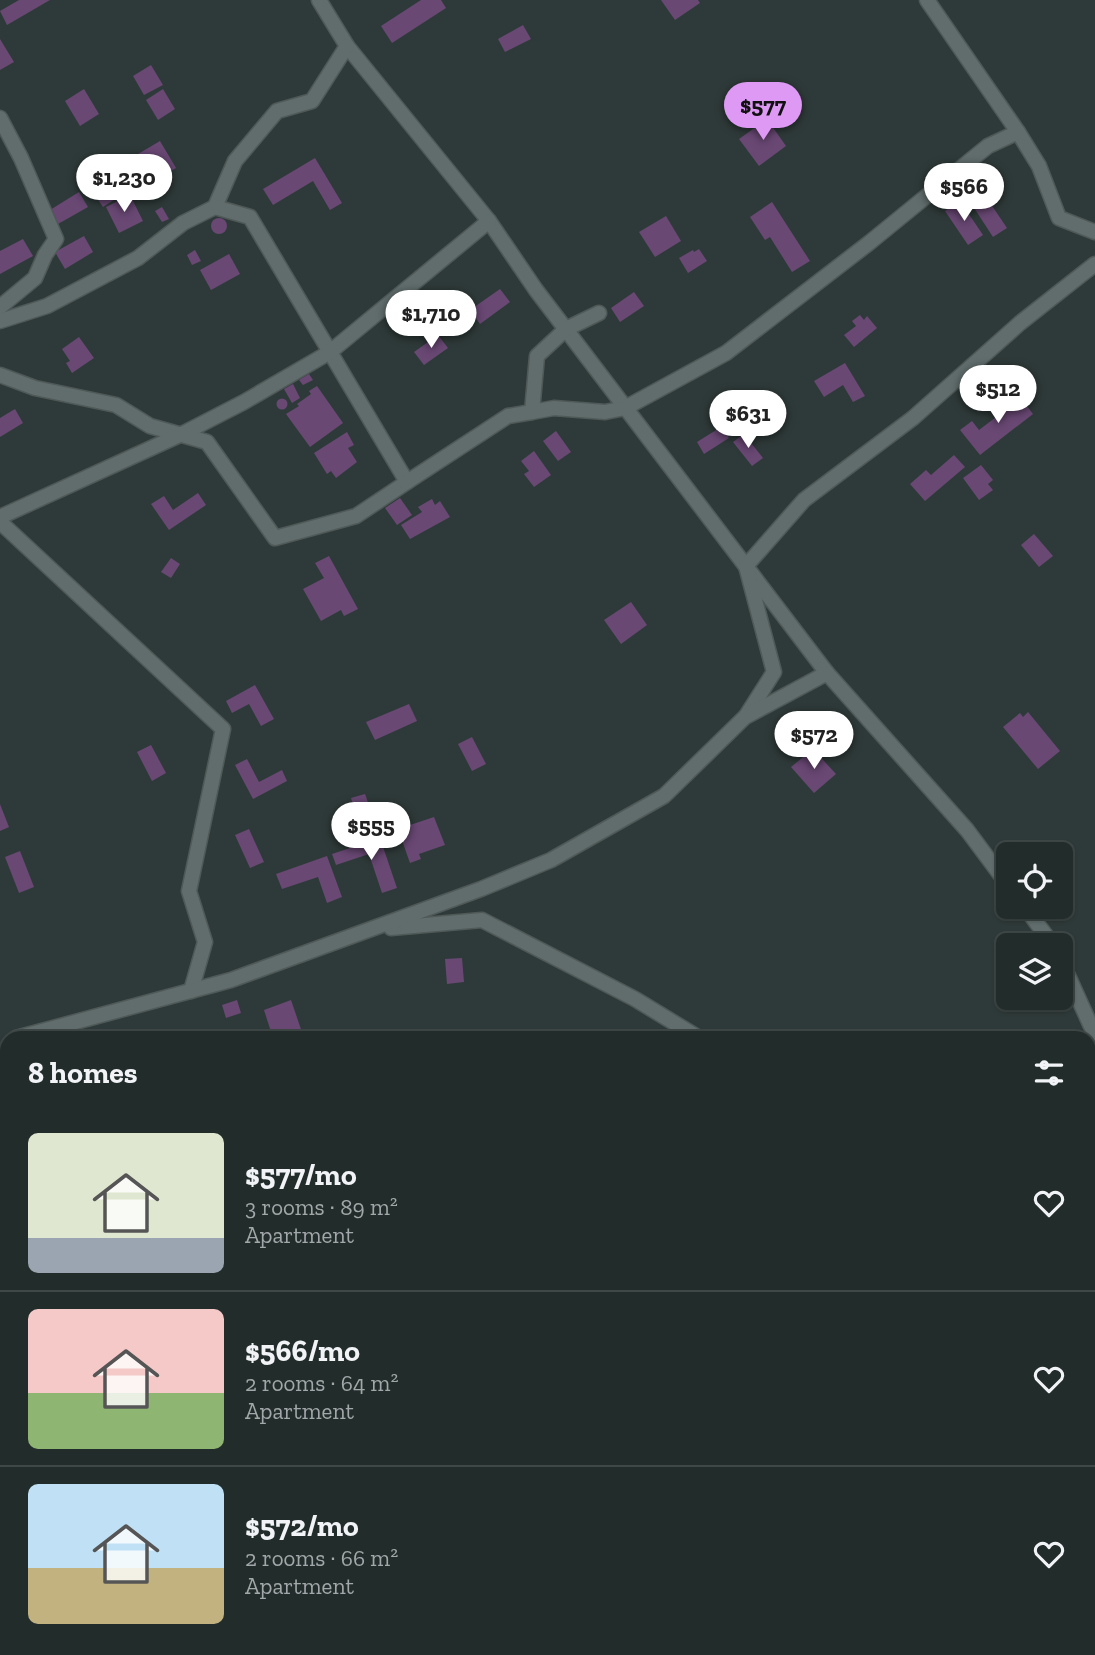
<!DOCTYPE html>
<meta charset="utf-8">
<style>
body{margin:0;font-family:"Zilla Slab",serif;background:#2e3837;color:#f1f3f6;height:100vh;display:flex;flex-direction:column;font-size:26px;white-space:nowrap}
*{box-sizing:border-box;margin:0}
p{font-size:23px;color:#a2a7a9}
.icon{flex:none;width:38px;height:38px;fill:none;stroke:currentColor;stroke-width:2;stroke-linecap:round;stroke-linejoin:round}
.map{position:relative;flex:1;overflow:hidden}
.details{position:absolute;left:0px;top:1031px;width:1096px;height:625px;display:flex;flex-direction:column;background:#222c2b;border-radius:21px 21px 0 0;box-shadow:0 2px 5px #0004,0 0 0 2px #3f4847}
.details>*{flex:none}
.controls{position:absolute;left:996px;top:842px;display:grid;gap:14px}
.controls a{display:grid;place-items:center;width:77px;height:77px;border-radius:10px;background:#222c2b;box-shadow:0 2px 5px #0004,0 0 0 2px #3f4847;font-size:35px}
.price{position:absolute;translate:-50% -60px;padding:0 16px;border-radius:24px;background:#fff;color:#222;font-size:23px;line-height:46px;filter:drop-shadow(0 2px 4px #0008)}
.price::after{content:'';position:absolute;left:50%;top:42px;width:21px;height:16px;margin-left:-10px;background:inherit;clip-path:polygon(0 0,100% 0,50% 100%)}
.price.active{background:#dd99f3;color:#111}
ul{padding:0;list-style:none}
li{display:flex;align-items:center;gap:21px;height:175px;padding:0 28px}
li+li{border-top:2px solid #3f4847}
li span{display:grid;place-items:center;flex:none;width:196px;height:140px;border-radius:10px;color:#555}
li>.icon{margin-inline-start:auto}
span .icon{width:84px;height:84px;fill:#fffc;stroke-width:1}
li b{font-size:30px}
h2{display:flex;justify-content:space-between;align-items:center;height:84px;padding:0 28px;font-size:30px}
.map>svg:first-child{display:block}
.building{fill:#694874}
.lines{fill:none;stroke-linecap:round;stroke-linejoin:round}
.minor-casing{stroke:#4f5958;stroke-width:17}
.minor{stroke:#606d6c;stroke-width:14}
</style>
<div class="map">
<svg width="1095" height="1655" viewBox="0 0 1095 1655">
<rect width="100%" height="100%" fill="#2e3a39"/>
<g class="building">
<polygon points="19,0 50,0 7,25 0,11"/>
<polygon points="421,0 441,0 446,8 392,43 381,26"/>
<polygon points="661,0 698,0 700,3 675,20"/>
<polygon points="523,25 531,39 505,52 498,39"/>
<polygon points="0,39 14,62 0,70"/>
<polygon points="151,65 163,85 144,95 133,76"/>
<polygon points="84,89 99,114 80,126 65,101"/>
<polygon points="163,89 175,109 158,120 146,100"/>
<polygon points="767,119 786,146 759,166 739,139"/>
<polygon points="160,141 176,168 154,181 138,154"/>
<polygon points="315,158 342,203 330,210 313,181 273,205 263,189"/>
<polygon points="127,162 141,183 128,191 122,181 109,189 115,199 103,207 89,186"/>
<polygon points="980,188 1007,228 993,237 967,197"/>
<polygon points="79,192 88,207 58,224 50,210"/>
<polygon points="130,195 143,221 119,233 106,207"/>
<polygon points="960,201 983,235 968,245 945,211"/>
<polygon points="772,202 810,261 792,272 770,237 765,240 750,217"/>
<polygon points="162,207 169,219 162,222 155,211"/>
<polygon points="666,216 681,241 655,257 639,232"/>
<circle cx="219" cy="226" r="8"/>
<polygon points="84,236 93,252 65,269 55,252"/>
<polygon points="23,239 33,256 0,274 0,251"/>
<polygon points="699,249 707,261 688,273 679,258 693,250 694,252"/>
<polygon points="195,250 201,261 192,265 187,255"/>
<polygon points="229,254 240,274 211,290 200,270"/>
<polygon points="500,289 510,302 480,324 470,310"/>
<polygon points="634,292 644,306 620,322 611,308"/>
<polygon points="860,315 864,320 867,316 877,328 854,347 844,335 856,326 852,321"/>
<polygon points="438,335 448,348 424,365 414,352"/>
<polygon points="79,337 94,358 72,373 66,363 70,361 62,349"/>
<polygon points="845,363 865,396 853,402 843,385 824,397 814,381"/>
<polygon points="309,374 313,380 303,385 299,380"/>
<polygon points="293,384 300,398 292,403 284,389"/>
<polygon points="317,386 343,423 310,447 286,414 299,406 297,404 311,394 309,391"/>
<polygon points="1016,392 1033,414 980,455 960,430 972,421 979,430 1004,411 999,405"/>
<circle cx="282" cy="404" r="5.5"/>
<polygon points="15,409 23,423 0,437 0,418"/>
<polygon points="721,427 729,438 704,454 697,442"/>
<polygon points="556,431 571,452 558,461 543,441"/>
<polygon points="347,432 354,445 348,448 357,462 336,478 331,471 327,474 314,453"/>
<polygon points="744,434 763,458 752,466 733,442"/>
<polygon points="534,451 551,475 534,487 524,474 529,471 521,461"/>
<polygon points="954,455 965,467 925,501 910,484 926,470 931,475"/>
<polygon points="981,465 993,480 988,484 993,490 979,500 963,478"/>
<polygon points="198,493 206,505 169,530 151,504 164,496 173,510"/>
<polygon points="400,498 412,515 397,525 385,508"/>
<polygon points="432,499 435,505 440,501 450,517 410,539 401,525 422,512 418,507"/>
<polygon points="1034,534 1053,556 1039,567 1021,545"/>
<polygon points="329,556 358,609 344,616 341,610 321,621 303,589 324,578 315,563"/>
<polygon points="171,558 180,564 171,578 161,572"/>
<polygon points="631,602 647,625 621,644 604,620"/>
<polygon points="255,685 274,719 261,726 249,704 232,713 226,701"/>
<polygon points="409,704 417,721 375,740 366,722"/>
<polygon points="1028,712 1060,751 1038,769 1003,727 1020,713 1023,717"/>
<polygon points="472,737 486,764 472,771 458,744"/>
<polygon points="151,745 166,773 152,781 137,752"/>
<polygon points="813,749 836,774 814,793 791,767"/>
<polygon points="247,759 259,782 282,770 287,781 253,799 235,765"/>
<polygon points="365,794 375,822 360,826 351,798"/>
<polygon points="0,804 9,827 0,831"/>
<polygon points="434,817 445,845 419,854 421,859 410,863 398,829"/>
<polygon points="249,829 264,862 250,868 235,835"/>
<polygon points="380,838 397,888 382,893 369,854 336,865 332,854"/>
<polygon points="20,851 34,887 19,893 5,857"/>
<polygon points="327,856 342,897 327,903 318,877 282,889 276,874"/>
<polygon points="462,958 464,982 447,984 445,959"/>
<polygon points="237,1000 241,1013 226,1018 222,1005"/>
<polygon points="291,1000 304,1038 273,1038 264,1010"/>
<polygon points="887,1648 929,1648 928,1655 902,1655 886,1652"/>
</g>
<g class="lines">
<g class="minor-casing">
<g id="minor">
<polyline points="319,0 347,46 489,221 536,290 827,673 967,830 1008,885"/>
<polyline points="927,0 1018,132"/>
<polyline points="0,118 21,158 56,239 45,255 35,278 0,307"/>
<polyline points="215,207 235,161 277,111 312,101 347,46"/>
<polyline points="0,321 47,306 138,258 183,223 215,207 250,217 407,482 356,516 275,538 207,442 150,426 116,405 35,388 0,375"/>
<polyline points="532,412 554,408 605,412 625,408 726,353 869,243 988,146 1018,132 1039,166 1059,218 1095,232"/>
<polyline points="407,482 508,416 532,412 537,356 566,329 599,313"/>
<polyline points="0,517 182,434 244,402 330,352 489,221"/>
<polyline points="0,522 223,729 189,891 205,942 191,991"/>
<polyline points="746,716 774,672 746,566 804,500 913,418 1020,323 1095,264"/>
<polyline points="1024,906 1053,945"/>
<polyline points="391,928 482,920 635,999 699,1038"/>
<polyline points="1060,958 1095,1035"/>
<polyline points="16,1038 231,980 481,889 551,860 664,796 745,717 827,673"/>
<polyline points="1088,1158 1095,1159"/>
<polyline points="1088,1527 1095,1497"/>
<polyline points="1065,1655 1067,1648"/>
</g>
</g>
<use href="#minor" class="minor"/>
</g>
</svg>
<div class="controls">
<a><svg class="icon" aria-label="locate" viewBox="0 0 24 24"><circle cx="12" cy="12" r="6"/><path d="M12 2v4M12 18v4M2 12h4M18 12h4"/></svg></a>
<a><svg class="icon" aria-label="layers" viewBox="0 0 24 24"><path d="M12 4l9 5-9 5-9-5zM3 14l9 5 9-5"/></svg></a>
</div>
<b class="price active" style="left:763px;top:142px">$577</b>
<b class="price" style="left:124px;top:214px">$1,230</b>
<b class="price" style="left:964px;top:223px">$566</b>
<b class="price" style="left:431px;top:350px">$1,710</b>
<b class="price" style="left:998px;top:425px">$512</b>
<b class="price" style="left:748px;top:450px">$631</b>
<b class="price" style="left:814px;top:771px">$572</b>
<b class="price" style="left:371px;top:862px">$555</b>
<section class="details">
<h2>8 homes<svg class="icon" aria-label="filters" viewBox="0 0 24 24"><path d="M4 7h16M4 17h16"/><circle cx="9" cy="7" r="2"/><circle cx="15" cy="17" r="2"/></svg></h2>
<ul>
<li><span style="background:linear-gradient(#dfe7d0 75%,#9aa5b1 0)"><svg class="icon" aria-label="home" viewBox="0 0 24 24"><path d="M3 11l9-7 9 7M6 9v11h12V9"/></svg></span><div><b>$577/mo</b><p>3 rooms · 89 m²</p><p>Apartment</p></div><svg class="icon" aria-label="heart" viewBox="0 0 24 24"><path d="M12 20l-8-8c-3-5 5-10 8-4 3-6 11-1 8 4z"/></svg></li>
<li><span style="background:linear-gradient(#f6c9c9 60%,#8fb573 0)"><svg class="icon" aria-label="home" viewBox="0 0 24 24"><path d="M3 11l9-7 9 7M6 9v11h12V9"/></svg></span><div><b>$566/mo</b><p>2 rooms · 64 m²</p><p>Apartment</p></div><svg class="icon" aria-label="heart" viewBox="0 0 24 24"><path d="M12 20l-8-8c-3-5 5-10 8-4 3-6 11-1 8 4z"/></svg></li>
<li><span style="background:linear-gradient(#bfe0f5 60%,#c2b280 0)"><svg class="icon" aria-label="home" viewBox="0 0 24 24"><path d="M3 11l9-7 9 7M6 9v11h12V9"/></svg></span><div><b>$572/mo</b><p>2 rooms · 66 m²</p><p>Apartment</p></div><svg class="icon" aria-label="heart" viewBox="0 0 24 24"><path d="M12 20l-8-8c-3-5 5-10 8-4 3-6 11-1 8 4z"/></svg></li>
</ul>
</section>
</div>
